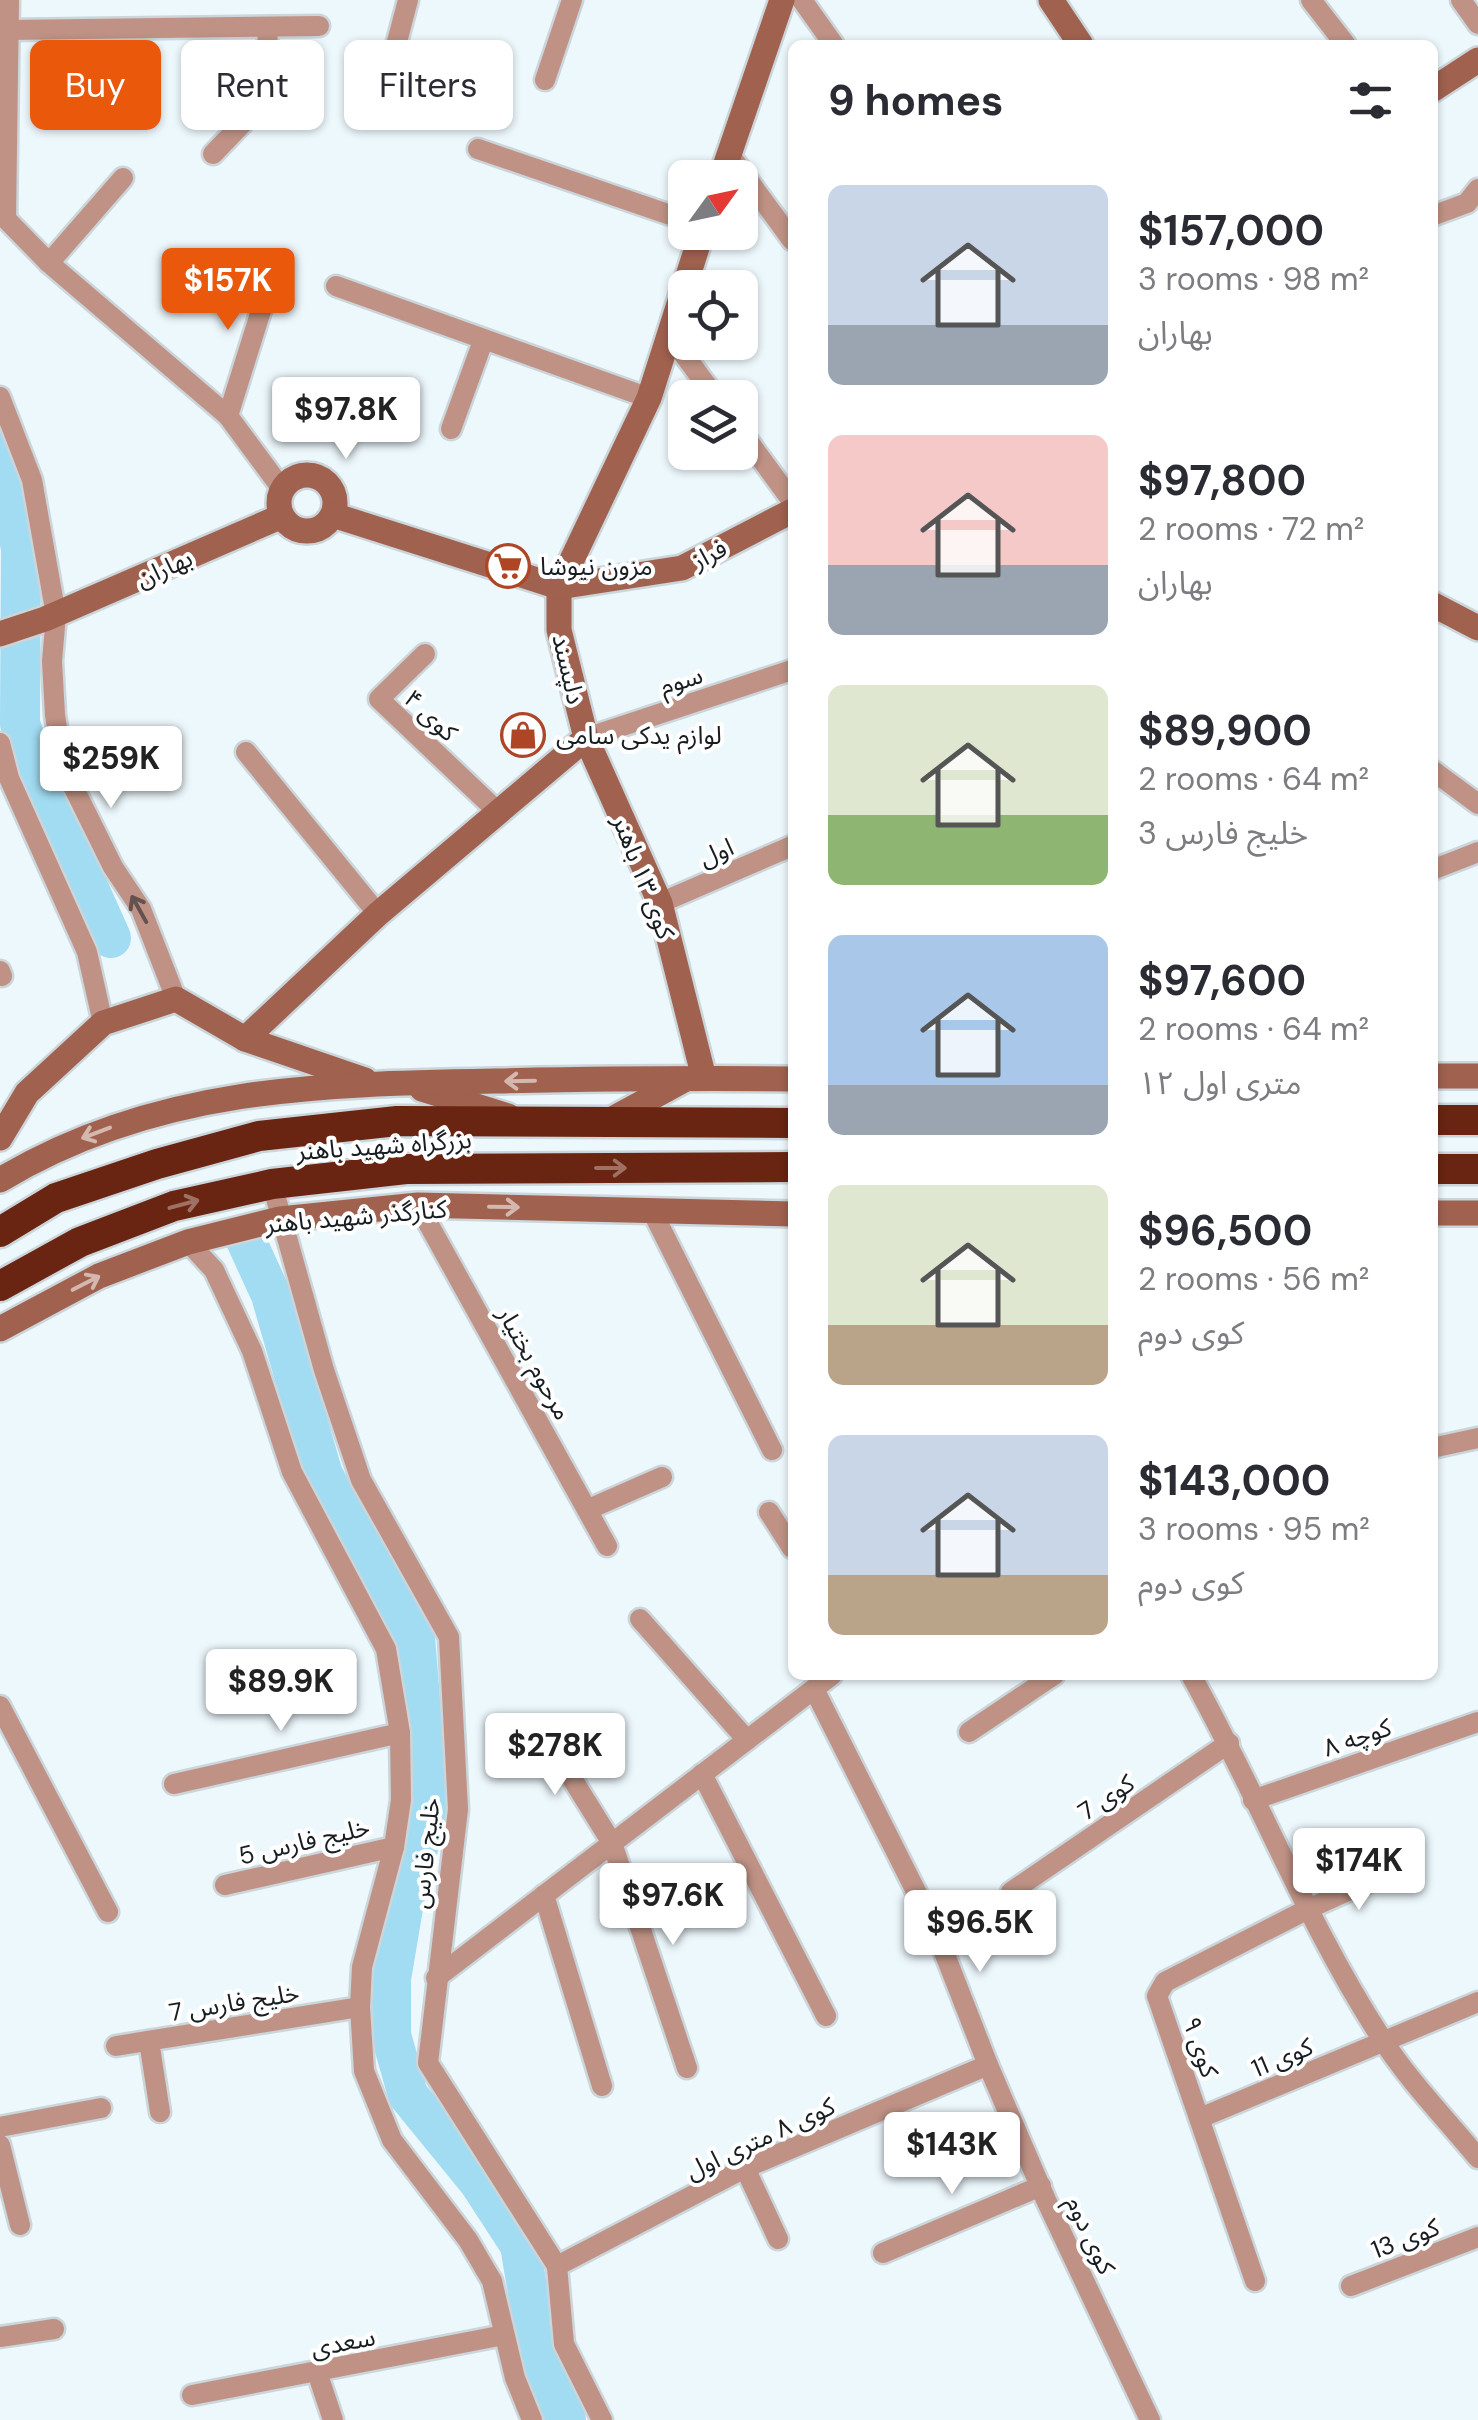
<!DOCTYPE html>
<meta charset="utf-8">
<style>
body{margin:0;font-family:"DM Sans","Noto Sans Arabic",sans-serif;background:#f2f2f3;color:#2b2b33;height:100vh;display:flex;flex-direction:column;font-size:38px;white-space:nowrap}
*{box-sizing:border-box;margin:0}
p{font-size:32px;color:#7c7c81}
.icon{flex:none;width:55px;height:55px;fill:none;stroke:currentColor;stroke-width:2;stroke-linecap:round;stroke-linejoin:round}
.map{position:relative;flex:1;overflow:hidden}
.drawer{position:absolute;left:788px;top:40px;width:650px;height:1640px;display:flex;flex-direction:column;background:#fff;border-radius:15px;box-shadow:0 2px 8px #0004}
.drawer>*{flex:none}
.top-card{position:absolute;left:30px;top:40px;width:608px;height:90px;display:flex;gap:20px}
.needle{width:65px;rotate:57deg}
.tools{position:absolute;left:668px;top:160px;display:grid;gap:20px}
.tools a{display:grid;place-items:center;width:90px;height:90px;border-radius:15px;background:#fff;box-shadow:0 2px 8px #0004;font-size:50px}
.price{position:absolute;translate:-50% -85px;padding:0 22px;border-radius:10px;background:#fff;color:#222;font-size:32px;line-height:65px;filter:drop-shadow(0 2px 5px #0008)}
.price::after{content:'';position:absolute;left:50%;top:60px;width:30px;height:22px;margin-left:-15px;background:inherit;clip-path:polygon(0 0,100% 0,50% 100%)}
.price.on{background:#ea580c;color:#fff}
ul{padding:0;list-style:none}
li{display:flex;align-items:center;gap:30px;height:250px;padding:0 40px}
li span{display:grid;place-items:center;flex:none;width:280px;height:200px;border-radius:15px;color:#555}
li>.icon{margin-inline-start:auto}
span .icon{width:120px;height:120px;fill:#fffc;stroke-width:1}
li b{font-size:42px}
h2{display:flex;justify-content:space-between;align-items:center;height:120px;padding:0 40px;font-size:42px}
.chip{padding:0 35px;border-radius:15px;background:#fff;box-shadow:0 2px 8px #0004;font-size:35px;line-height:90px}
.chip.on{background:#ea580c;color:#fff}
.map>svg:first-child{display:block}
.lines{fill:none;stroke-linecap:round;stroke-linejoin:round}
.river{stroke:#a1dcf2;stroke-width:40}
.street-casing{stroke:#cbd5da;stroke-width:25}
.secondary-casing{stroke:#cbd5da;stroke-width:30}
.highway-casing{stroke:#cbd5da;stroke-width:35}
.street{stroke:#bf9285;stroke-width:20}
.secondary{stroke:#a0614f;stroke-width:25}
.highway{stroke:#692511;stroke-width:30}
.oneway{stroke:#63524d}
.oneway2{stroke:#d4b8b0}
.oneway3{stroke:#9e7164}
.labels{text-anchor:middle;stroke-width:8;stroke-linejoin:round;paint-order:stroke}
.street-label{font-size:25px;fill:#171d20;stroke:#fff}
.poi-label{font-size:25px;fill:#171d20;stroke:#fff;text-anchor:start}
</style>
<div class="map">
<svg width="1478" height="2420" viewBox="0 0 1478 2420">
<rect width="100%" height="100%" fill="#edf8fd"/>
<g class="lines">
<g class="river">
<polyline points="0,449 21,548 20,724 39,777 111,938"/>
<polyline points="244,1236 271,1295 323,1475 415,1637 429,1810 406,1890 391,1979 391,2035 408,2095 479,2182 520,2245 538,2353 566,2420"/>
</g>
<g class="street-casing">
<g id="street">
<polyline points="9,0 6,219 49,263 228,416 282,489"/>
<polyline points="802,0 834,45"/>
<polyline points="1311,0 1346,45"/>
<polyline points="1461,0 1478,24"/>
<polyline points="9,30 319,26"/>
<polyline points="545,80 572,0"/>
<polyline points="383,95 408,0"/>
<polyline points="478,149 685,220"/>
<polyline points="213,154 265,100 268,27"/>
<polyline points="729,154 792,240"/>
<polyline points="1432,216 1467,203 1478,189"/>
<polyline points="49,263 123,178"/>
<polyline points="336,286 649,398"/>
<polyline points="668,333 716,398"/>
<polyline points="0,397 32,480 56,615 52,661 55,715 63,766 113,867 141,909 176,999"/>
<polyline points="228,416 275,266"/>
<polyline points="451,429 483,341"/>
<polyline points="740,430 792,501"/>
<polyline points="425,654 379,699 497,811"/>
<polyline points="586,738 792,670"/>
<polyline points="0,743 9,778 87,952 103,1023"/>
<polyline points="246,752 378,914"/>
<polyline points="1432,770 1478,804"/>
<polyline points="1432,870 1478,852"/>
<polyline points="660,903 792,846"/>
<polyline points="0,971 2,976"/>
<polyline points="272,1184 324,1370 361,1480 449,1637 458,1809 428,2063 557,2266 564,2344 602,2420"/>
<polyline points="418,1205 607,1546"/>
<polyline points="651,1209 772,1450"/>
<polyline points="188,1242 214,1270 252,1351 292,1472 386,1649 400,1733 401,1800 394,1847 362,1967 360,2007 364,2071 392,2140 468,2240 492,2281 515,2378 532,2420"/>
<polyline points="1432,1448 1478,1438"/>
<polyline points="589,1509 662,1477"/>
<polyline points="769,1512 792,1548"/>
<polyline points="640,1619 747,1740"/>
<path d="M1191,1675C1258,1795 1307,1924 1382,2039C1409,2081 1446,2119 1478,2158"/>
<polyline points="814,1689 935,1929 988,2065 1046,2200 1150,2420"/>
<polyline points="0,1706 108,1912"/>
<polyline points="540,1727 612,1843 687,2068"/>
<polyline points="969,1732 1054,1675"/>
<polyline points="702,1774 826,2016"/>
<polyline points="174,1784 400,1733"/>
<polyline points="1253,1800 1478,1722"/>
<polyline points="225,1885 394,1847"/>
<polyline points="1011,1892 1229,1743"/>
<polyline points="544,1895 602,2086"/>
<polyline points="436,1978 832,1675"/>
<polyline points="149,2041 160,2112"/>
<polyline points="116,2046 360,2007"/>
<polyline points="1200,2118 1478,2002"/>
<polyline points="0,2127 101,2108"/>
<polyline points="0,2145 20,2225"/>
<polyline points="745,2168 778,2239"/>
<polyline points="883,2253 1041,2186"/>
<polyline points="557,2266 745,2168 988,2065"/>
<polyline points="1255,2281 1157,1996 1165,1982 1308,1909 1390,1872"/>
<polyline points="1351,2286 1478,2237"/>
<polyline points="0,2337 54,2329"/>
<polyline points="317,2372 333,2420"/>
<polyline points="192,2395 504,2335"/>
</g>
</g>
<g class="secondary-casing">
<g id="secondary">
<polyline points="1051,0 1081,45"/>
<polyline points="1432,90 1478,60"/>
<polyline points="721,178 782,0"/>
<polyline points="702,232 649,398 559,587 559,630 586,738 660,903 704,1078"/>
<circle cx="307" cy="503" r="28"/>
<polyline points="333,515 559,587 682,568 792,511"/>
<polyline points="1432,604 1478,628"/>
<polyline points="0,634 45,619 282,516"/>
<polyline points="245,1039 378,914 586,738"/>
<polyline points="1432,1076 1478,1076"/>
<polyline points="422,1089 508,1116"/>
<polyline points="605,1123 684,1080"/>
<polyline points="0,1138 27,1093 103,1023 176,999 245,1039 365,1080"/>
<path d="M0,1180C155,1087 319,1084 495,1081C594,1079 693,1078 792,1079"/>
<polyline points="1432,1213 1478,1213"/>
<polyline points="0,1329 99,1276 188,1242 280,1219 418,1205 792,1214"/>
</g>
</g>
<g class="highway-casing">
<g id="highway">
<polyline points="1432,1120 1478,1120"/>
<polyline points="1432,1169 1478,1169"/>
<polyline points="0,1232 56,1198 157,1164 259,1136 397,1121 792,1123"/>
<polyline points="0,1286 80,1242 174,1206 272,1184 406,1169 792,1167"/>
</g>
</g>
<use href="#street" class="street"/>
<use href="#secondary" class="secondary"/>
<use href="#highway" class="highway"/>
</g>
<defs><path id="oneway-shaft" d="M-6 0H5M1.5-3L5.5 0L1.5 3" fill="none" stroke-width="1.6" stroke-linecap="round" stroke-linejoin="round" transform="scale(2.5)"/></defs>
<use class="oneway" href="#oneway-shaft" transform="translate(139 909) rotate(-119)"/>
<g class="oneway2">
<use href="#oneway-shaft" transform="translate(520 1081) rotate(179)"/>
<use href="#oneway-shaft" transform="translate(96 1133) rotate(159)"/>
<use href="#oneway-shaft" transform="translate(504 1207) rotate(1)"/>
<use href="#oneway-shaft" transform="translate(86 1283) rotate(-27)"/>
</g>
<g class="oneway3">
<use href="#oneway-shaft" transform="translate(611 1168)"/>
<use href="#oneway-shaft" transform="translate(184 1204) rotate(-15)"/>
</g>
<defs>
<g id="supermarket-ring" transform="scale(2.25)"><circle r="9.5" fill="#fff" stroke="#ae4626" stroke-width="1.5"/><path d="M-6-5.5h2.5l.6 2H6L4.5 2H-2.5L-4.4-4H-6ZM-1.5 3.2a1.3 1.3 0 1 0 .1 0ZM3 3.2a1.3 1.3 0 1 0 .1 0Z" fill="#ae4626"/></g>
<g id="shop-ring" transform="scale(2.25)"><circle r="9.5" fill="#fff" stroke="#ae4626" stroke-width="1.5"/><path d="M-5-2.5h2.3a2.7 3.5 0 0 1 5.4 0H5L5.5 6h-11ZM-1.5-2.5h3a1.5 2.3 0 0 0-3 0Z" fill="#ae4626"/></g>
</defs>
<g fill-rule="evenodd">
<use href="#supermarket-ring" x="508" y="566"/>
<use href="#shop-ring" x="523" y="735"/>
</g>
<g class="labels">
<g class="street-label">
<text transform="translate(709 554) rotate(-27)" y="9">فراز</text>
<text transform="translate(164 568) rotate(-24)" y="9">بهاران</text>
<text transform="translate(569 669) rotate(77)" y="9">دلپسند</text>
<text transform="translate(681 680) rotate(-18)" y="9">سوم</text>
<text transform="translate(431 715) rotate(43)" y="9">کوی ۴</text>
<text transform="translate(716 852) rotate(-23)" y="9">اول</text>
<text transform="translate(644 877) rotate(69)" y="9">کوی ۱۳ باهنر</text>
<text transform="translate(384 1145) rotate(-4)" y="9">بزرگراه شهید باهنر</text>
<text transform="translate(356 1216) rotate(-5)" y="9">کنارگذر شهید باهنر</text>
<text transform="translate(535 1363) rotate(61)" y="9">مرحوم بختیار</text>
<text transform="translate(1357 1737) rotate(-19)" y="9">کوچه ۸</text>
<text transform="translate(1106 1797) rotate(-34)" y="9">کوی 7</text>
<text transform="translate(304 1841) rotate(-13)" y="9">خلیج فارس 5</text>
<text transform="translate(425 1853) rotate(-84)" y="9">خلیج فارس</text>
<text transform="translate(234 2002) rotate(-9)" y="9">خلیج فارس 7</text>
<text transform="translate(1201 2047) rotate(71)" y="9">کوی ۹</text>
<text transform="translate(1282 2057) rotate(-23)" y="9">کوی 11</text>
<text transform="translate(760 2138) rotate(-25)" y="9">کوی ۸ متری اول</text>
<text transform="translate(1091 2235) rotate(65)" y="9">کوی دوم</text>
<text transform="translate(1405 2238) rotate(-21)" y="9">کوی 13</text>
<text transform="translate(343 2342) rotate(-11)" y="9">سعدی</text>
</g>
<g class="poi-label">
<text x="540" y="575">مزون نیوشا</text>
<text x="556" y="744">لوازم یدکی سامی</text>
</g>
</g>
</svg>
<div class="tools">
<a><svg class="needle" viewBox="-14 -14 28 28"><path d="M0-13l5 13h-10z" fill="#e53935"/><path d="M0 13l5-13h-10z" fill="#7c7c81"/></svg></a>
<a><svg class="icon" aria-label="locate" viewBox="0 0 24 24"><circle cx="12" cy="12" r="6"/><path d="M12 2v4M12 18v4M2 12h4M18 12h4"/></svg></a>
<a><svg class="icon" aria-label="layers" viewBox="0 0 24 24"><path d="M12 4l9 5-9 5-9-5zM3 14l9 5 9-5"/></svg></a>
</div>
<b class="price on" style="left:228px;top:333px">$157K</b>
<b class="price" style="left:346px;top:462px">$97.8K</b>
<b class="price" style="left:111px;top:811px">$259K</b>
<b class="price" style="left:281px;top:1734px">$89.9K</b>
<b class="price" style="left:555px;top:1798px">$278K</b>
<b class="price" style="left:1359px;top:1913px">$174K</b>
<b class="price" style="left:673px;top:1948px">$97.6K</b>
<b class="price" style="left:980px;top:1975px">$96.5K</b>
<b class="price" style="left:952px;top:2197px">$143K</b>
<div class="top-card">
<a class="chip on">Buy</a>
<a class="chip">Rent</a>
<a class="chip">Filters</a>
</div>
<section class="drawer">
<h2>9 homes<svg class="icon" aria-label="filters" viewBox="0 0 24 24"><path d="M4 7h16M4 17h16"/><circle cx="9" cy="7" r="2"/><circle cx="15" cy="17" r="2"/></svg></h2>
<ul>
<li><span style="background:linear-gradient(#c9d6e8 70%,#9aa5b1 0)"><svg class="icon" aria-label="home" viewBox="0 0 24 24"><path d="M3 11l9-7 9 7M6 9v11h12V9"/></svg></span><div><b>$157,000</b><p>3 rooms · 98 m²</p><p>بهاران</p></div></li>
<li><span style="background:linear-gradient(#f6c9c9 65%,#9aa5b1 0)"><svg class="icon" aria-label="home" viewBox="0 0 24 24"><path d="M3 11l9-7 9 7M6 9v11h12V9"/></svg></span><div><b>$97,800</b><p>2 rooms · 72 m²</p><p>بهاران</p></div></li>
<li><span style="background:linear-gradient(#dfe7d0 65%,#8fb573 0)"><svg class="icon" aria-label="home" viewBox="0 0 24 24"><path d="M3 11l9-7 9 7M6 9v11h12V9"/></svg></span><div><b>$89,900</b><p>2 rooms · 64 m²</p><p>خلیج فارس 3</p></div></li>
<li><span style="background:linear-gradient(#a9c7e8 75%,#9aa5b1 0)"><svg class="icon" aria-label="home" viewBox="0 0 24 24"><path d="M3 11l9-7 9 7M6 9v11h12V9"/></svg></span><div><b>$97,600</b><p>2 rooms · 64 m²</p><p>۱۲ متری اول</p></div></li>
<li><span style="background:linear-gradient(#dfe7d0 70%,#b9a48a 0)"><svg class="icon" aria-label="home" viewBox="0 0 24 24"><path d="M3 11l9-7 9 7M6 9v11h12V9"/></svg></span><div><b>$96,500</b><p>2 rooms · 56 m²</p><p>کوی دوم</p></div></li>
<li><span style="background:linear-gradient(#c9d6e8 70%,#b9a48a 0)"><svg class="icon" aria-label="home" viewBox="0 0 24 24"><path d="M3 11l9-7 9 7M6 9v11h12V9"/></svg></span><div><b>$143,000</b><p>3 rooms · 95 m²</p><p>کوی دوم</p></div></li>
</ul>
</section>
</div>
